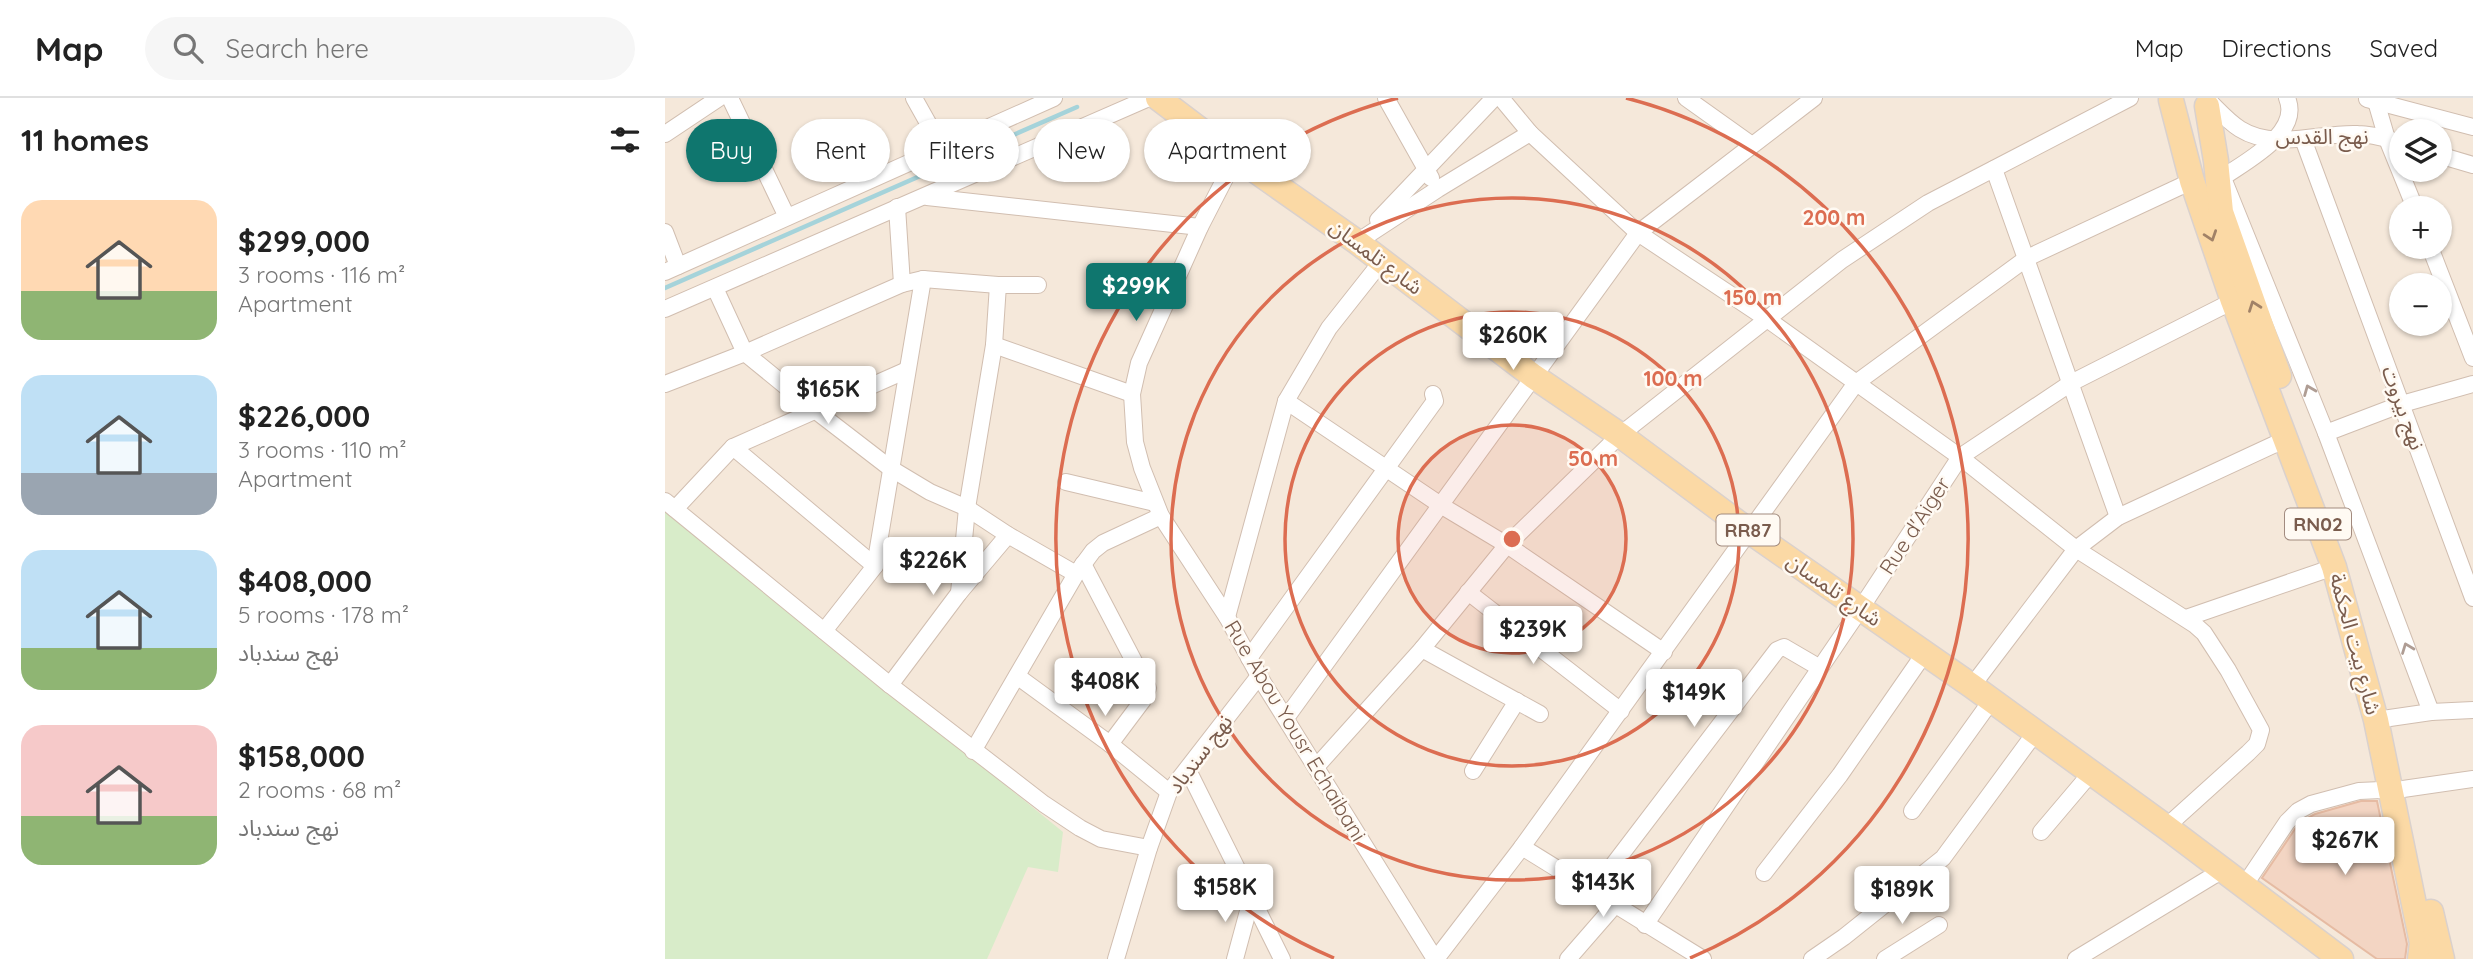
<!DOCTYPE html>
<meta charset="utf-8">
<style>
body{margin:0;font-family:Quicksand,"Noto Sans Arabic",sans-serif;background:#f6f6f6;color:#222;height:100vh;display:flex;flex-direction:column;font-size:26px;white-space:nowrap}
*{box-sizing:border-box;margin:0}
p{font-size:23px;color:#767676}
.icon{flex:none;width:38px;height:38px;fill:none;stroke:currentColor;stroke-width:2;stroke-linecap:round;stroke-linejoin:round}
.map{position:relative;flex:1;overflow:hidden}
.panel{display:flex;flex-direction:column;background:#fff;width:665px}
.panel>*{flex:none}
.guide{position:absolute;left:21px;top:21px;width:665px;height:63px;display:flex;gap:14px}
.controls{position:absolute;left:1724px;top:21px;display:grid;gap:14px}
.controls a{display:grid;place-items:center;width:63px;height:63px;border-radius:50%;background:#fff;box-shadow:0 2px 5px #0004;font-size:35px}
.price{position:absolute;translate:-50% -60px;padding:0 16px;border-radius:7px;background:#fff;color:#222;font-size:23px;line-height:46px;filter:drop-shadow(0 2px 4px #0008)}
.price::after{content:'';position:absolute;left:50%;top:42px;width:21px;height:16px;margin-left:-10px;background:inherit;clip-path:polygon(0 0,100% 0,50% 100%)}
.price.on{background:#0f766e;color:#fff}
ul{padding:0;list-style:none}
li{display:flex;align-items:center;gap:21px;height:175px;padding:0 21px}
li span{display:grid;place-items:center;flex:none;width:196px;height:140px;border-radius:21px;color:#555}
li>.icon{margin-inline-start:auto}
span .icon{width:84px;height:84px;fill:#fffc;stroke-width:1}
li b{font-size:30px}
h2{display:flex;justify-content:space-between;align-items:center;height:84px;padding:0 21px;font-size:30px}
.tag{padding:0 24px;border-radius:32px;background:#fff;box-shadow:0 2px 5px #0004;font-size:24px;line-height:63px}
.tag.on{background:#0f766e;color:#fff}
header{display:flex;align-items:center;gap:42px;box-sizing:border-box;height:98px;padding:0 35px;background:#fff;border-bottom:2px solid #e0e0e0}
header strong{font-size:33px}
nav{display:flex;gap:38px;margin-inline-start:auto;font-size:24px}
.search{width:490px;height:63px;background:#f6f6f6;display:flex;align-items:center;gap:18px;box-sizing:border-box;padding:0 24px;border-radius:38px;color:#767676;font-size:26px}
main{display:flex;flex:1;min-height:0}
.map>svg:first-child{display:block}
.residential{fill:#f5e8da;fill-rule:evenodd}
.green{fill:#d8ecc9}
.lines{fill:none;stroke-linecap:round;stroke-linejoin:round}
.stream{stroke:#a5d3da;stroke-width:4.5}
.building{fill:#f3d5c3;stroke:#e6bba3;stroke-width:2}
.street-casing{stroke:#d1beb0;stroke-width:18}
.primary-casing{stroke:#dad1cd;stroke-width:27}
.street{stroke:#fff;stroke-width:16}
.primary{stroke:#fbd9a5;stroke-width:24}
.oneway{stroke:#a18267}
.oneway2{stroke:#af9d94}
.ring{fill:none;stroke:#dc6d51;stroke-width:3.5}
.labels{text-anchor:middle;stroke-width:5;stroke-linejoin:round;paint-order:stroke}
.shield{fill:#fffaf3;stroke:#a28b7f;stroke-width:2}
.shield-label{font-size:19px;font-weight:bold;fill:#7a5c4d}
.street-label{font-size:21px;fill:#7a5c4d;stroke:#fffaf3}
.centre{fill:#dc6d51;stroke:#fffaf3;stroke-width:3.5}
.ring-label{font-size:21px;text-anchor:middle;font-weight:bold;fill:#dc6d51;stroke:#fffaf3;stroke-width:5;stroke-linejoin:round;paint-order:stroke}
</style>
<header>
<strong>Map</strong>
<div class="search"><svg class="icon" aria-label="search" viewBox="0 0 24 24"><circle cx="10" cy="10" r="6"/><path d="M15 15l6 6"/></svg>Search here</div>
<nav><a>Map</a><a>Directions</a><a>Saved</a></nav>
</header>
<main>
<section class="panel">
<h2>11 homes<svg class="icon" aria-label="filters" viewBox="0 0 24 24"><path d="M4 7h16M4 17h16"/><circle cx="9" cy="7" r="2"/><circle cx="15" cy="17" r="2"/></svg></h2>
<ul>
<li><span style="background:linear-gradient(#ffd9b3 65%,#8fb573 0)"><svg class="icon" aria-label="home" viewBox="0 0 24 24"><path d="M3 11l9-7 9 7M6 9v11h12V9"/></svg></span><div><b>$299,000</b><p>3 rooms · 116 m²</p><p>Apartment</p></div></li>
<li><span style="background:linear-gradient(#bfe0f5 70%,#9aa5b1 0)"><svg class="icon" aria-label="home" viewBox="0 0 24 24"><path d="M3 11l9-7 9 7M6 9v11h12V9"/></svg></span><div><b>$226,000</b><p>3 rooms · 110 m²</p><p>Apartment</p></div></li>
<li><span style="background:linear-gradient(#bfe0f5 70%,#8fb573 0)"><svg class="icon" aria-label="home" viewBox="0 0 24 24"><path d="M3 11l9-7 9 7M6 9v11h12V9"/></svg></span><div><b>$408,000</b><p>5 rooms · 178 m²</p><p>نهج سندباد</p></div></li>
<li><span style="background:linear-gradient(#f6c9c9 65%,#8fb573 0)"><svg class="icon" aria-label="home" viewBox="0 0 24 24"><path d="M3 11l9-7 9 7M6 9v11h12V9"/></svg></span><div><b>$158,000</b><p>2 rooms · 68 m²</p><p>نهج سندباد</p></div></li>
</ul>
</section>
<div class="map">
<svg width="1808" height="861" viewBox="0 0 1808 861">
<rect width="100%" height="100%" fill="#fdf6ec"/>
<path class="residential" d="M0,0H1808V861H0ZM1736,33H1774V72H1736ZM1736,110H1774V149H1736ZM1736,187H1774V226H1736Z"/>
<polygon class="green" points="0,411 398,734 393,774 363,769 322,861 0,861"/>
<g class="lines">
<polyline class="stream" points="0,190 412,9"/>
</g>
<polygon class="building" points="1696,703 1712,703 1742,846 1740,861 1712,861 1597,780 1630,731 1639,722 1650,716"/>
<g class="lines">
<g class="street-casing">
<g id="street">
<polyline points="65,0 122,119"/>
<polyline points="249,0 277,50"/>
<polyline points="721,0 766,80"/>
<polyline points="836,0 865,35 973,135 1102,221 1295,359 1411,451 1530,527 1539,535 1563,572 1596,632 1592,646 1583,655 1501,729"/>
<polyline points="1021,0 1087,47"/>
<polyline points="1710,0 1722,41 1750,110"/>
<polyline points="1702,1 1808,29"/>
<path d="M1546,5C1555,14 1564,24 1575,31C1610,53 1655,34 1693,36C1708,36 1722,41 1736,45"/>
<polyline points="0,36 54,0"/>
<polyline points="1638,41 1808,500"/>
<polyline points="1774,57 1808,67"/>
<polyline points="571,59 535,129 474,265 467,296 470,344 477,370 496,418 562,519 594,578 770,861"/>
<polyline points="1329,71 1453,419"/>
<path d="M1557,80C1581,63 1637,35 1622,0"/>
<polyline points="1560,85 1661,335 1766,614"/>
<polyline points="262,99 535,129"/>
<polyline points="232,109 237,186"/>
<polyline points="713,122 829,0"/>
<polyline points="0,134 13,168"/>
<polyline points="692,144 773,91 865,35"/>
<polyline points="1765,149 1808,260"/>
<polyline points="0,174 389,0"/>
<polyline points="50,190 80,255 151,313 225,370 265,394 302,410 343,437 411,476"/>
<polyline points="0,211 484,0"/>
<polyline points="329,247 467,296"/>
<polyline points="0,286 80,255 237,186 258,181 333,187 373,187"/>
<polyline points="621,303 777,408 842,447 999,554"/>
<polyline points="1661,335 1737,306 1808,286"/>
<polyline points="68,349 210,468"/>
<polyline points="401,384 490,405"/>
<polyline points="0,403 225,587 379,706 415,730 436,741 484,750"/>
<polyline points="10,411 68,349 242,272"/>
<polyline points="418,466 483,590 478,602 445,646"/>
<polyline points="803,494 956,613"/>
<polyline points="294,495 302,410 329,247 333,187"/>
<polyline points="562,519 621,303 664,230 717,163"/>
<polyline points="1521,520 1669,469"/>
<polyline points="159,533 210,468 258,181"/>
<polyline points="757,551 875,616"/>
<polyline points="584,560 770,303 768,296"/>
<polyline points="352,578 445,646 504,694"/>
<polyline points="225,587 294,495 343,437"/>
<polyline points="1307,588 1411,451 1453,419 1621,341"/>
<polyline points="621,620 973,135 1149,0"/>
<polyline points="1711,622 1766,614 1808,612"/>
<polyline points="308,653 411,476 428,453 438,445 496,418"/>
<polyline points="651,669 757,551 842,447 955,337 1177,162 1263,105 1465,0"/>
<polyline points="523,672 617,861"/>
<polyline points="808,673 852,603"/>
<polyline points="1247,713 1326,603"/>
<polyline points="1376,734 1426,675"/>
<polyline points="857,749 1038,861"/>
<polyline points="1099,775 1175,677 1259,556"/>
<polyline points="1579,788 1622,724 1633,713 1646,706 1694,693 1738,691 1808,681"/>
<polyline points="929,792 1112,552 1119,549 1155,570"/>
<polyline points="980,827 1196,510 1295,359 1406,285 1568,203"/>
<polyline points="451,861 484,750 504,694 594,578"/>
<polyline points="570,861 586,802"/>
<polyline points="771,861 857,749 1191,285 1362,160 1527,83"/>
<polyline points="903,861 950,807"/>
<polyline points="1147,861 1179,839 1278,760 1370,635"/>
<polyline points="1220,861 1274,827"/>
<polyline points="1411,861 1556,773"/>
</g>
</g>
<g class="primary-casing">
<g id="primary">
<polyline points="493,0 571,59 692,144 868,278 955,337 1084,433 1307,588 1501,729 1676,861"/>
<polyline points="1506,2 1527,83 1568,203 1669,469 1711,622 1757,845 1755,861"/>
<polyline points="1542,8 1551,63 1556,114 1614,278"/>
<polyline points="1766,814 1777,861"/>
</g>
</g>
<use href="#street" class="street"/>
<use href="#primary" class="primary"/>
</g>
<defs><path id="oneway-chevron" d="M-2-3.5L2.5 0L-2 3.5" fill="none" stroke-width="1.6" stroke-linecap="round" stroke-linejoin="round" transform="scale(1.75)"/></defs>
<g class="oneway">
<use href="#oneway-chevron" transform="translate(1546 138) rotate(71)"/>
<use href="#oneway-chevron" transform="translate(1589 208) rotate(-110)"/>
</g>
<g class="oneway2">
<use href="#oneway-chevron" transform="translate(1644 292) rotate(-112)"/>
<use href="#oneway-chevron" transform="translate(1742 550) rotate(-111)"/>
</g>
<circle cx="847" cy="441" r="114" fill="#dc6d51" fill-opacity=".12"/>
<g class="ring">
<circle cx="847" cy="441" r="114"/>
<circle cx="847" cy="441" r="227"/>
<circle cx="847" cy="441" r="341"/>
<path d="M669 860A455 455 0 0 1 733 0M961 0A455 455 0 0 1 1025 860"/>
</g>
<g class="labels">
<g class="shield">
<rect x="1620" y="410.5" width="66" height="31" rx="5"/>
<rect x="1051.5" y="416.5" width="63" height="31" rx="5"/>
</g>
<g class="shield-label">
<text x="1653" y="433">RN02</text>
<text x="1083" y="439">RR87</text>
</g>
<g class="street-label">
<text x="1657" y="46">نهج القدس</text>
<text transform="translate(711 159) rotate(37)" y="7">شارع تلمسان</text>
<text transform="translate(1738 310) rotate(70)" y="7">نهج بيروت</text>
<text transform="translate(1250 428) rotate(-57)" y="7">Rue d'Aiger</text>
<text transform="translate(1169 492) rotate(35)" y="7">شارع تلمسان</text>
<text transform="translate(1690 546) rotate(75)" y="7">شارع بيت الحكمة</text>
<text transform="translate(630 633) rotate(59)" y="7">Rue Abou Yousr Echaibani</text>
<text transform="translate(535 656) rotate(-53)" y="7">نهج سندباد</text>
</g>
</g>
<circle cx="847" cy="441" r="10" class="centre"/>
<g class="ring-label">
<text x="1169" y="127">200 m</text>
<text x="1088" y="207">150 m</text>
<text x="1008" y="288">100 m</text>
<text x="928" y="368">50 m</text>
</g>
</svg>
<div class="controls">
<a><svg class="icon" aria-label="layers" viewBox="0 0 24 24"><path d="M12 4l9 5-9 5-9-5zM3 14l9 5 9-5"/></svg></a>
<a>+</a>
<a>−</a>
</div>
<b class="price on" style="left:471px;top:225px">$299K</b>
<b class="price" style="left:848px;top:274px">$260K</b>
<b class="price" style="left:163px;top:328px">$165K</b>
<b class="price" style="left:268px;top:499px">$226K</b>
<b class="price" style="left:868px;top:568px">$239K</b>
<b class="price" style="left:440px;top:620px">$408K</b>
<b class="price" style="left:1029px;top:631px">$149K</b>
<b class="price" style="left:1680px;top:779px">$267K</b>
<b class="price" style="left:938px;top:821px">$143K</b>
<b class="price" style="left:560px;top:826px">$158K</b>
<b class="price" style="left:1237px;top:828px">$189K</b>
<div class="guide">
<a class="tag on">Buy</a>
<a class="tag">Rent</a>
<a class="tag">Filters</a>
<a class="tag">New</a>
<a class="tag">Apartment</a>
</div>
</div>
</main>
